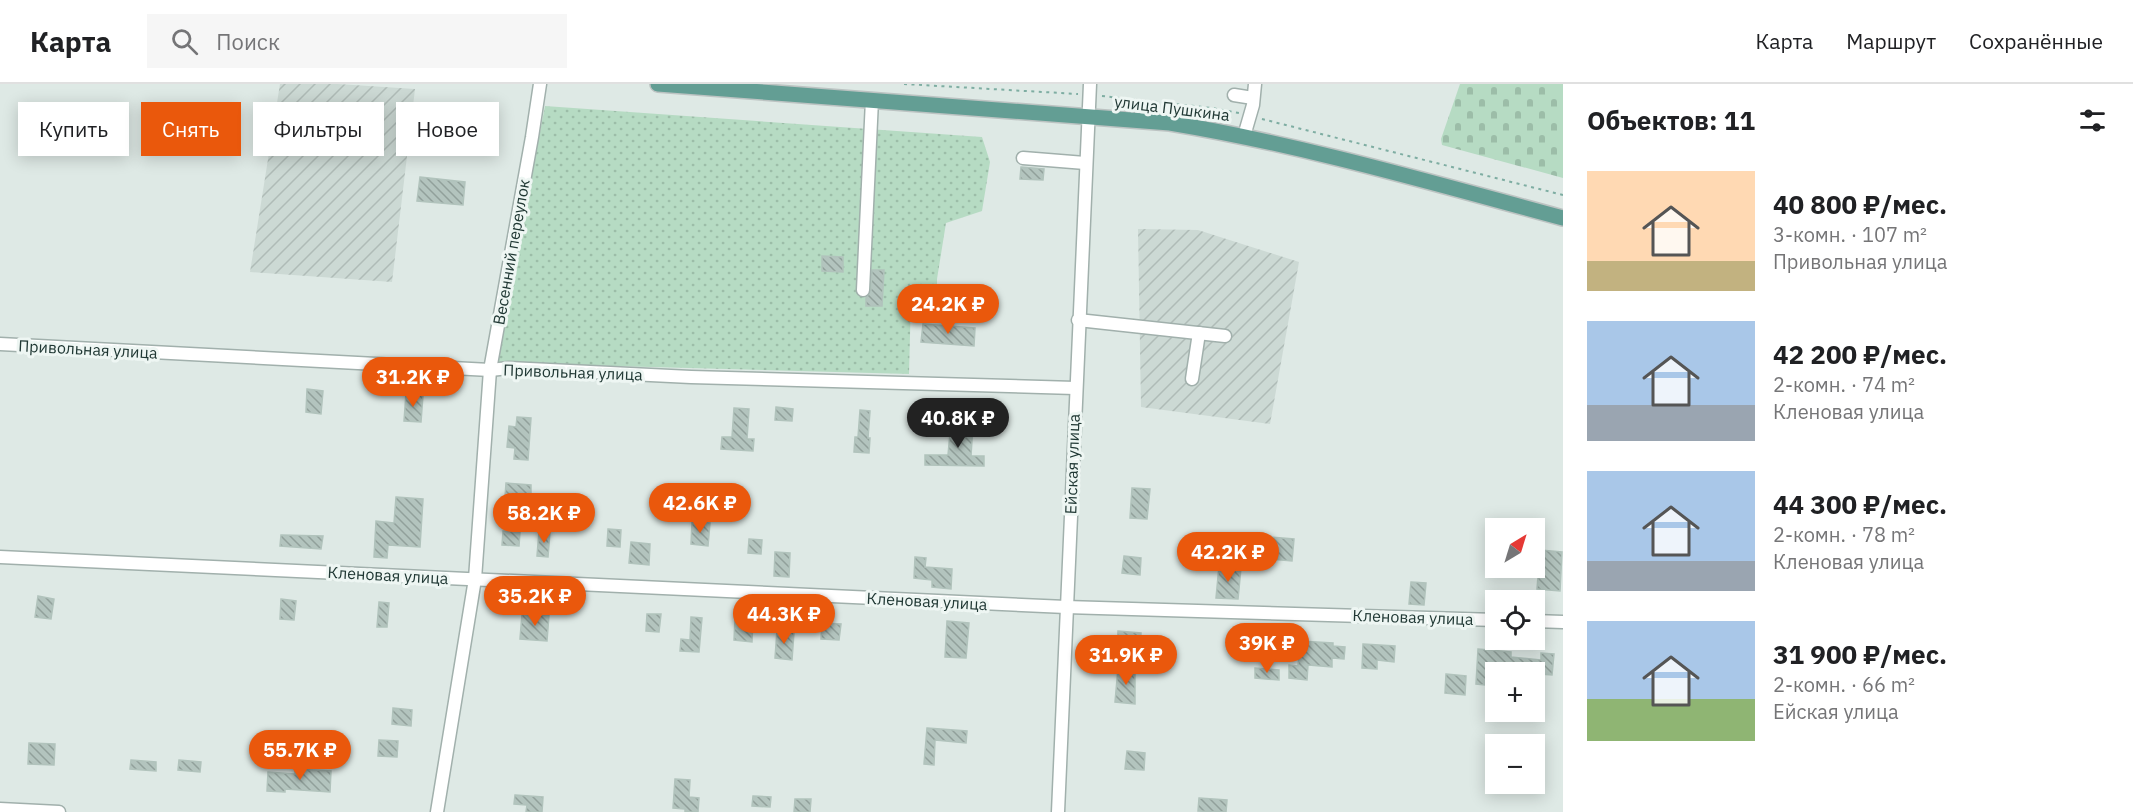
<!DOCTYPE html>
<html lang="ru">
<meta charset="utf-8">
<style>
body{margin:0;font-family:"IBM Plex Sans",sans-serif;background:#f6f6f6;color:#202124;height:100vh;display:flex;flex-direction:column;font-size:22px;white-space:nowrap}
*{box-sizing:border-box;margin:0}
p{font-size:20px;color:#757577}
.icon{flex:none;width:33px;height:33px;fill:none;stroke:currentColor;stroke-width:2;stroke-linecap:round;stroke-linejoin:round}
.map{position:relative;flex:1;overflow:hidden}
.side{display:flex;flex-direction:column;background:#fff;width:570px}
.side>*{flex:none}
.top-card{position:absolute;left:18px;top:18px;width:570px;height:54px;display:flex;gap:12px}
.needle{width:39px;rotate:38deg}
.fabs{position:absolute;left:1485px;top:434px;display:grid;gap:12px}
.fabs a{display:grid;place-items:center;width:60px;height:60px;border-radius:0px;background:#fff;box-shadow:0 3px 15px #0003;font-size:30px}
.price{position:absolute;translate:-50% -51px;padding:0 14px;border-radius:21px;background:#ea580c;color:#fff;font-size:20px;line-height:39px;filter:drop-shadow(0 2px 3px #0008)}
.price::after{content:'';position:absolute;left:50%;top:36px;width:18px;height:14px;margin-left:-9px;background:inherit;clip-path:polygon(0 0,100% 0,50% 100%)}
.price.selected{background:#222;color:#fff}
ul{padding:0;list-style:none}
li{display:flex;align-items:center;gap:18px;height:150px;padding:0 24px}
li span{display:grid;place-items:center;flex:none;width:168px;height:120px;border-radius:0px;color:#555}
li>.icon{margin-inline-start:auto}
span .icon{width:72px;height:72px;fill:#fffc;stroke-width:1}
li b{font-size:26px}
h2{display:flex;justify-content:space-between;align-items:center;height:72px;padding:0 24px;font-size:26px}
.pill{padding:0 21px;border-radius:0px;background:#fff;box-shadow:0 3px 15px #0003;font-size:21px;line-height:54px}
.pill.selected{background:#ea580c;color:#fff}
header{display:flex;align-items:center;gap:36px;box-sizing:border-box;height:84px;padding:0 30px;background:#fff;border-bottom:2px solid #e0e0e0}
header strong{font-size:28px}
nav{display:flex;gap:33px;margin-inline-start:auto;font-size:21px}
.search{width:420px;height:54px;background:#f6f6f6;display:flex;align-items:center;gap:15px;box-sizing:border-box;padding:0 21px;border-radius:0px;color:#757577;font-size:22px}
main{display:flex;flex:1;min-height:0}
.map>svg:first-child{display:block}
.industrial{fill:url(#industrial-furrows)}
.grass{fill:url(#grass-dots)}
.cemetery{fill:url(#cemetery-stones)}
.building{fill:url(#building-back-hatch);stroke:#b1c3bc;stroke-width:1.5}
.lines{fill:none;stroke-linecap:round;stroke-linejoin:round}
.minor-casing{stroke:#a1b0ac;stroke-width:15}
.major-casing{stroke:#bcc3c2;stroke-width:18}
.path{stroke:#7eada2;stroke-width:2;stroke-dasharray:3 4.5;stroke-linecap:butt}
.minor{stroke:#fff;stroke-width:12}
.major{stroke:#639e94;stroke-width:15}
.labels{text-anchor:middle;stroke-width:6;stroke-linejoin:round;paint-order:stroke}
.street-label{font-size:16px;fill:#203834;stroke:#eef6f3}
</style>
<header>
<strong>Карта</strong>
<div class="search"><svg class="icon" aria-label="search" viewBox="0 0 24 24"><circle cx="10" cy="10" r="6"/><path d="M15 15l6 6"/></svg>Поиск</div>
<nav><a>Карта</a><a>Маршрут</a><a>Сохранённые</a></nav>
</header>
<main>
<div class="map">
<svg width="1563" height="728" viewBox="0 0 1563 728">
<defs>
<pattern id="industrial-furrows" width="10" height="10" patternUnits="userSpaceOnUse" patternTransform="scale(1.5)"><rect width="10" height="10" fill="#ccd9d4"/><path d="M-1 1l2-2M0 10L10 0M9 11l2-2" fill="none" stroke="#afbbb7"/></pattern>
<pattern id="grass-dots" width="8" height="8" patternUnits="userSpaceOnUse" patternTransform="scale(1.5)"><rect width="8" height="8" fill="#b6dbc3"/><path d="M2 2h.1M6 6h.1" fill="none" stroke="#9cbda8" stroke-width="1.8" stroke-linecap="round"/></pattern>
<pattern id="cemetery-stones" width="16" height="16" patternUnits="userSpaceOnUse" patternTransform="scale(1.5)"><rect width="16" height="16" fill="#b6dbc3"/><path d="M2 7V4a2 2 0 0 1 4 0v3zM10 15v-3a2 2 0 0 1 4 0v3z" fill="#9cbda8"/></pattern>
<pattern id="building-back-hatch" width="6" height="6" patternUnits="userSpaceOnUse" patternTransform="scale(1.5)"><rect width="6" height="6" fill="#b3c4be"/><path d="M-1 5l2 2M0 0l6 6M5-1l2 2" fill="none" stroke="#91a09b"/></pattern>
</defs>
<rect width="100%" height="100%" fill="#dee9e5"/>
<g class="industrial">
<polygon points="280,0 338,0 415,5 392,198 250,188"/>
<polygon points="1138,145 1198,146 1299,178 1270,340 1141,323"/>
</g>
<polygon class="grass" points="545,22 982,53 990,78 982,127 946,139 937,195 937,215 911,214 909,290 500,279 496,274"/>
<polygon class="cemetery" points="1460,0 1563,0 1563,94 1442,61 1441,55"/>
<g class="building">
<polygon points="1021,83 1044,85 1043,96 1020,95"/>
<polygon points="420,93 465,98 463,121 417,117"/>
<polygon points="822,172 843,173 843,188 822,187"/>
<polygon points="872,186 884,186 882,222 866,222 866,214 871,206"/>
<polygon points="923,240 975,244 974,262 921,258"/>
<polygon points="307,305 323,307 321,330 306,328"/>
<polygon points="406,309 423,311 421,338 404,337"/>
<polygon points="776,323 793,325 792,337 775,336"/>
<polygon points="734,324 749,325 747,355 754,355 753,367 721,365 722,353 732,353"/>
<polygon points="860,326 870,327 868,354 870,354 869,369 854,368 855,353 858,353"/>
<polygon points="517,333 531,334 528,376 514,375 515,364 507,363 509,342 516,343"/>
<polygon points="951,338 973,340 971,372 984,372 984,382 925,381 925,371 948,371"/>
<polygon points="506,399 531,401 531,415 505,413"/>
<polygon points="1132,404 1150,405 1147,435 1130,434"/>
<polygon points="396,413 423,415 420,463 388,461 387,474 374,473 376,437 394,439"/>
<polygon points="692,438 710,439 708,462 691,460"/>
<polygon points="608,445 621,446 620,463 607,462"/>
<polygon points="503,447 520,448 519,462 502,461"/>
<polygon points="539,447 550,448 548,473 537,472"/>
<polygon points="281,451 323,452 321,465 280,462"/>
<polygon points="1270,453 1294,455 1292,477 1269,475"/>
<polygon points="749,455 762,456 761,470 748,469"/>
<polygon points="631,458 650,460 649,481 629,479"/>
<polygon points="1540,466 1562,468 1560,507 1537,505"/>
<polygon points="775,468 790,469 789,493 774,492"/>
<polygon points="1124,472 1141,474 1140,491 1122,489"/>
<polygon points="915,473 926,474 925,483 952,485 951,505 932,503 932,496 914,494"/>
<polygon points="1219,482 1241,484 1238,515 1216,514"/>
<polygon points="1411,498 1426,499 1424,521 1409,520"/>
<polygon points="38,512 54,515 51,535 35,533"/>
<polygon points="281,515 296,517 294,536 280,535"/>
<polygon points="379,518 389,519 387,543 377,543"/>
<polygon points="522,530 549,531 547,557 520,555"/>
<polygon points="647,530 661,530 659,548 646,547"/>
<polygon points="691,533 702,534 699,568 680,567 681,555 690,556"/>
<polygon points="735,534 753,535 752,558 734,556"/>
<polygon points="947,537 969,539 966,574 945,573"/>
<polygon points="822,539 841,540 839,556 821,555"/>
<polygon points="777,546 794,548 792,576 775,574"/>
<polygon points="1118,547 1141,549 1140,568 1117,566"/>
<polygon points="1300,557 1333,559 1333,562 1345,563 1344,575 1332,574 1332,583 1308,581 1307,596 1289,594 1289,581 1298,582"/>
<polygon points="1363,560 1395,562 1394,578 1377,576 1377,585 1362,584"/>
<polygon points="1478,565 1511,568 1511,573 1541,576 1541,569 1554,570 1552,591 1540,590 1540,588 1496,588 1496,591 1486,590 1485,601 1476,600"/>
<polygon points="1118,584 1135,585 1135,620 1115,618"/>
<polygon points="1255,584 1279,586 1279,596 1255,594"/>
<polygon points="1446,590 1466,592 1465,611 1445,609"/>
<polygon points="393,624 412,626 411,642 392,640"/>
<polygon points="927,644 967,647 966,659 935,656 934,681 924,680"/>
<polygon points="379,656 398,657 397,673 378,672"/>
<polygon points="29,659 55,660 54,681 28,680"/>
<polygon points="1127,667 1145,669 1144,686 1125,685"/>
<polygon points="131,676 156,678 156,687 130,685"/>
<polygon points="179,676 201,678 200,688 178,686"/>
<polygon points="295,685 331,687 330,708 285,705 285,708 267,707 268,688 295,690"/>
<polygon points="675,695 690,696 689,713 699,714 698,728 685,728 685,725 673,724"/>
<polygon points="515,711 543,713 542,728 526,728 527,721 514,720"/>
<polygon points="753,712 771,713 770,723 752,722"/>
<polygon points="1199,714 1227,716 1226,728 1198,727"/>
<polygon points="795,715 811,715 810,728 794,728"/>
</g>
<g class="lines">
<g class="minor-casing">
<g id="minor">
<polyline points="1234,11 1253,14"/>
<polyline points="1244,52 1253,21 1255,0"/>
<polyline points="1023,74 1085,79"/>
<polyline points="863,206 872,16"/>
<polyline points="1078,236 1225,252"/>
<polyline points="0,260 490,286 509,284 691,293 1075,304"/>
<polyline points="1192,295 1199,249"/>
<polyline points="0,473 1066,523 1496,536"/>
<polyline points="1534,537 1563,538"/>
<polyline points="0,725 59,728"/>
<polyline points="437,728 475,495 490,286 532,53 540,0"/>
<polyline points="1058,728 1090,0"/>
</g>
</g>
<g class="major-casing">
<path id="major" d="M658,0L1170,39C1303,61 1433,99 1563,134"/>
</g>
<g class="path">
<polyline points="904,0 1078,10"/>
<polyline points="1102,12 1212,24 1239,29"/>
<polyline points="1262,35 1563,111"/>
</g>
<use href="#minor" class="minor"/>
<use href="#major" class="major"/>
</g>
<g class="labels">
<g class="street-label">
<text transform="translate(1172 24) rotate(7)" y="6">улица Пушкина</text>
<text transform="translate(511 168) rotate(-80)" y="6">Весенний переулок</text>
<text transform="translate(88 265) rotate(3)" y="6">Привольная улица</text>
<text transform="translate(573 288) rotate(2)" y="6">Привольная улица</text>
<text transform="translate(1072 380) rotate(-88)" y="6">Ейская улица</text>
<text transform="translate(388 491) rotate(3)" y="6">Кленовая улица</text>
<text transform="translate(927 517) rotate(3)" y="6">Кленовая улица</text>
<text transform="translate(1413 533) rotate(2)" y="6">Кленовая улица</text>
</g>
</g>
</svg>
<div class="fabs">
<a><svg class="needle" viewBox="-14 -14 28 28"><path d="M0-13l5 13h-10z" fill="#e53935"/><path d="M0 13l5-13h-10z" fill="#757577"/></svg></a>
<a><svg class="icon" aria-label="locate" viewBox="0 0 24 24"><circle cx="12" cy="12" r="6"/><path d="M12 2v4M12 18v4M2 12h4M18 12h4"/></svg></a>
<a>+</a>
<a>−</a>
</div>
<b class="price" style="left:948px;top:251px">24.2K ₽</b>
<b class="price" style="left:413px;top:324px">31.2K ₽</b>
<b class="price selected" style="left:958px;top:365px">40.8K ₽</b>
<b class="price" style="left:700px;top:450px">42.6K ₽</b>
<b class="price" style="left:544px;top:460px">58.2K ₽</b>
<b class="price" style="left:1228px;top:499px">42.2K ₽</b>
<b class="price" style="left:535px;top:543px">35.2K ₽</b>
<b class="price" style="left:784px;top:561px">44.3K ₽</b>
<b class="price" style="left:1267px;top:590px">39K ₽</b>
<b class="price" style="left:1126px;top:602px">31.9K ₽</b>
<b class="price" style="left:300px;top:697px">55.7K ₽</b>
<div class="top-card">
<a class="pill">Купить</a>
<a class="pill selected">Снять</a>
<a class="pill">Фильтры</a>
<a class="pill">Новое</a>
</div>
</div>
<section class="side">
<h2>Объектов: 11<svg class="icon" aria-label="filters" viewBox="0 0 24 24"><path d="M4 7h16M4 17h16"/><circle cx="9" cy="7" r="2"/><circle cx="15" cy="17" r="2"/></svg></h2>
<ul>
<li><span style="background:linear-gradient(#ffd9b3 75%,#c2b280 0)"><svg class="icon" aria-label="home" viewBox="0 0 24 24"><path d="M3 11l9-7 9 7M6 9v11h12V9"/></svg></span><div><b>40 800 ₽/мес.</b><p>3-комн. · 107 m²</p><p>Привольная улица</p></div></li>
<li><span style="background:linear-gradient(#a9c7e8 70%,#9aa5b1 0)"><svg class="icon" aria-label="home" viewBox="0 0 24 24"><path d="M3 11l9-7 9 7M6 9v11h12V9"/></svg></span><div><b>42 200 ₽/мес.</b><p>2-комн. · 74 m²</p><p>Кленовая улица</p></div></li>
<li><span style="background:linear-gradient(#a9c7e8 75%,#9aa5b1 0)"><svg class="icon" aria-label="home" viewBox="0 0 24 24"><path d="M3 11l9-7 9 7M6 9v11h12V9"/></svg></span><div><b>44 300 ₽/мес.</b><p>2-комн. · 78 m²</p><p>Кленовая улица</p></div></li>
<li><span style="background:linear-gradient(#a9c7e8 65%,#8fb573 0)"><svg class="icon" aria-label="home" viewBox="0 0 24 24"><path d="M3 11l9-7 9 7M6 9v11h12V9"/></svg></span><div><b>31 900 ₽/мес.</b><p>2-комн. · 66 m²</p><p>Ейская улица</p></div></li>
</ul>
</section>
</main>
